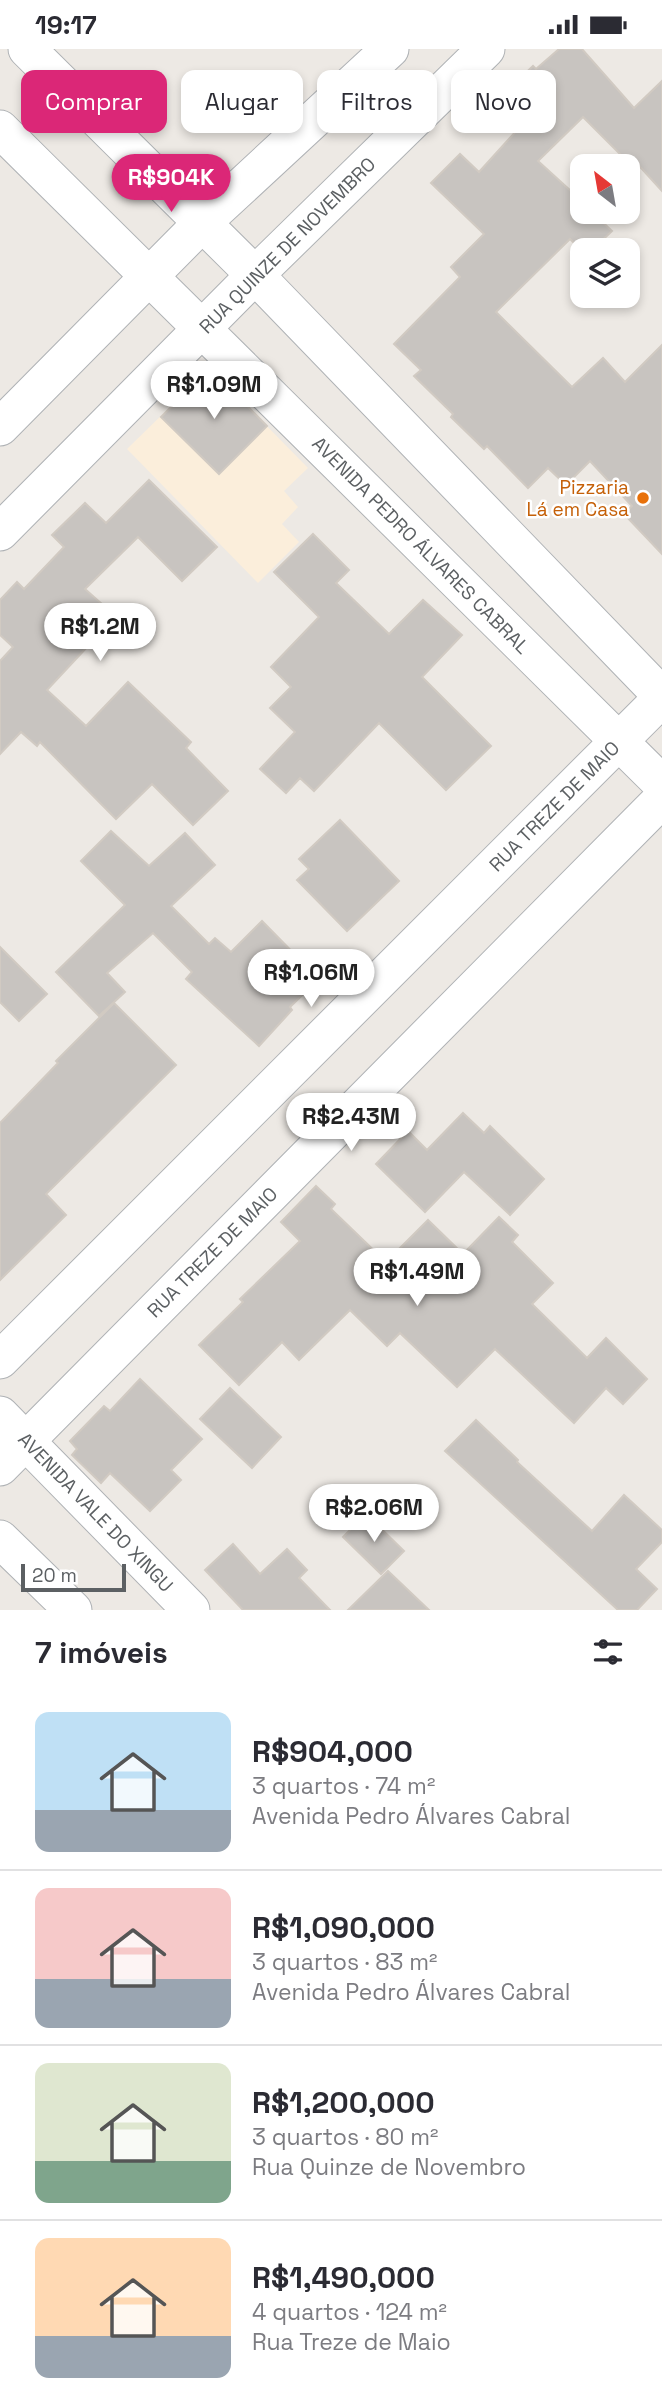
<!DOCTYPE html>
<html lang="pt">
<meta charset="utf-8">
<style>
body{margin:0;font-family:"Space Grotesk",sans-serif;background:#f7f7f7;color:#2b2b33;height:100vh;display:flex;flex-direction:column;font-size:26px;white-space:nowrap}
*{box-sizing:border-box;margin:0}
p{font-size:23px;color:#7c7c81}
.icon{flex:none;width:38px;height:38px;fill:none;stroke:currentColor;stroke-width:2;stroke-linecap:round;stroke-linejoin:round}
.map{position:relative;height:1561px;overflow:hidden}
.details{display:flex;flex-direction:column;background:#fff;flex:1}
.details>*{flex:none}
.guide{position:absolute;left:21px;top:21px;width:621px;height:63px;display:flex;gap:14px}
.needle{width:46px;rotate:329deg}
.controls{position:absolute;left:570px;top:105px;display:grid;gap:14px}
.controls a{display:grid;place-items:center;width:70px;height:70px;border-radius:14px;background:#fff;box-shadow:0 4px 10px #0003;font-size:35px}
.scale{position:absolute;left:21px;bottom:18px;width:105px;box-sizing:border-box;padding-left:7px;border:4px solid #5c6063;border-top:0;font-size:19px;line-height:24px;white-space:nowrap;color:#5c6063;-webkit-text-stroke:5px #fff;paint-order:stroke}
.price{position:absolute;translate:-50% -60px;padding:0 16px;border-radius:24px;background:#fff;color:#222;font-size:23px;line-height:46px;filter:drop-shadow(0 2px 4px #0008)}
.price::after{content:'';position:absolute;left:50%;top:42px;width:21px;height:16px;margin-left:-10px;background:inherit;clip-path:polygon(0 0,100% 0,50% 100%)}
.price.current{background:#db2777;color:#fff}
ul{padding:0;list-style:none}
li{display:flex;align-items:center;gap:21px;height:175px;padding:0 35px}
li+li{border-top:2px solid #e1e1e2}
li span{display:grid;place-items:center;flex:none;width:196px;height:140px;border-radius:14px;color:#555}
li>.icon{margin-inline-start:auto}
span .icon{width:84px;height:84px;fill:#fffc;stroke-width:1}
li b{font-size:30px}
h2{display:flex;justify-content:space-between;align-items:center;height:84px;padding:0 35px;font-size:30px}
.chip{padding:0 24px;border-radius:14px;background:#fff;box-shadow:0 4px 10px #0003;font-size:24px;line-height:63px}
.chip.current{background:#db2777;color:#fff}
.status{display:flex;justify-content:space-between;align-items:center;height:49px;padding:0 35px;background:#fff;direction:ltr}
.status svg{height:19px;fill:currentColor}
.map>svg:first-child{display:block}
.commercial{fill:#fbeedb}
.building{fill:#c8c4c0;stroke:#d1cac2;stroke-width:2}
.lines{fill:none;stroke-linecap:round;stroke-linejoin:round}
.minor-casing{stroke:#afb2b5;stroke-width:39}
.minor{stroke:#fff;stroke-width:37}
.food-dot{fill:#e8710a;stroke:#fff;stroke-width:2.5}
.labels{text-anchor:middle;stroke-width:5;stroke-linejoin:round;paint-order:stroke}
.street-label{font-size:19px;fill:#5c6063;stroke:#fff}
.food-label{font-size:19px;fill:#c56008;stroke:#fff;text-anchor:end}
</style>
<div class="status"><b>19:17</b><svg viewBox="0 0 49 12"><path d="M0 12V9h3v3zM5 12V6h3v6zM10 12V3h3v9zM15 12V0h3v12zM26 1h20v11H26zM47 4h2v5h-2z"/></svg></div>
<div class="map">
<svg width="662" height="1561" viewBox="0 0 662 1561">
<rect width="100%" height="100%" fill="#ede9e4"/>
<polygon class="commercial" points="210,319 308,419 284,442 298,458 282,475 299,493 258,534 127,400"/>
<g class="building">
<polygon points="559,0 582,0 634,59 662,32 662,142 632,109 628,113 583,68 538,112 583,153 583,163 592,163 612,182 592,201 583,203 570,190 496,263 572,338 603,309 625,333 662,296 662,505 624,465 632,457 590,412 566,436 548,419 528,439 487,397 484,400 451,368 453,365 414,327 421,321 394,295 460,228 451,218 484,185 431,134 460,105 479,123 528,69 504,45 533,17 536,20"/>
<polygon points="210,319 267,377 219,425 161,368"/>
<polygon points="149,431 217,498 182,532 138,488 85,540 102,555 91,567 104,580 47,641 86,677 128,633 191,693 186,699 228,742 193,776 152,735 116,770 40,693 37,697 21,683 0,705 0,612 13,598 0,586 0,551 17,533 24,540 64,498 52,486 85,454 106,474"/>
<polygon points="313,485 349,521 336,534 389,585 423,551 462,586 422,628 491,697 446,741 379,674 314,742 300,729 286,744 260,720 295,683 270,659 291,638 271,618 319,568 274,523"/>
<polygon points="340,771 399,832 347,882 297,831 309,820 299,810"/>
<polygon points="111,782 149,817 185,784 215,816 171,857 209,895 215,889 231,903 262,872 319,930 290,958 292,961 259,997 186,930 192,923 153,884 107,924 125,943 99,967 56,923 125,856 81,812"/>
<polygon points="0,898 47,945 19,972 0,953"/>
<polygon points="114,954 176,1016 46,1145 66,1166 0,1231 0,1074 58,1014 56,1012"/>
<polygon points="463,1064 484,1084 490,1077 544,1130 510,1166 464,1123 425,1163 376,1115 408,1082 427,1101"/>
<polygon points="316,1137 335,1155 331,1160 386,1213 428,1171 463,1205 499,1168 518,1186 512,1193 553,1234 532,1255 587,1309 606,1289 647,1330 623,1355 606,1339 574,1374 495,1300 457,1338 400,1284 387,1297 350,1261 299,1311 282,1293 239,1336 199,1296 243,1253 240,1250 300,1192 281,1173"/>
<polygon points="140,1330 202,1390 171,1421 181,1431 150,1462 110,1424 101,1434 72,1406 77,1400 70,1392 104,1357 110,1362"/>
<polygon points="230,1339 281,1388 252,1419 200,1370"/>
<polygon points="476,1371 518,1411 517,1413 592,1482 624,1446 662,1481 662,1493 636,1520 657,1540 637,1561 618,1561 445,1402"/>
<polygon points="366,1465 404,1502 381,1525 343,1488"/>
<polygon points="233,1495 260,1525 287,1500 307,1521 299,1529 330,1561 243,1561 205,1521"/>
<polygon points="388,1522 429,1561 348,1561"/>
</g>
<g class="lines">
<g class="minor-casing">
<g id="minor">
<polyline points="27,0 255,226 662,647"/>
<polyline points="0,80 662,735"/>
<polyline points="0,378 203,173 390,0"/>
<polyline points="0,483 255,226 486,0"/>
<polyline points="0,1311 662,649"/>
<polyline points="0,1366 191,1561"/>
<polyline points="0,1418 662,750"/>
<polyline points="0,1490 73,1561"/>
</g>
</g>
<use href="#minor" class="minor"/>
</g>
<circle class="food-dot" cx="643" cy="449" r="7"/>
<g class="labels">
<g class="street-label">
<text transform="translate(287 196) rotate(-45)" y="7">RUA QUINZE DE NOVEMBRO</text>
<text transform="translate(421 496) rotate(45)" y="7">AVENIDA PEDRO ÁLVARES CABRAL</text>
<text transform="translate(554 757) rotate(-45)" y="7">RUA TREZE DE MAIO</text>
<text transform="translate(212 1203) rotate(-45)" y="7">RUA TREZE DE MAIO</text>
<text transform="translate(96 1463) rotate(46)" y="7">AVENIDA VALE DO XINGU</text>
</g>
<g class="food-label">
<text x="629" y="445">Pizzaria<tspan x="629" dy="22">Lá em Casa</tspan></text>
</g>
</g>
</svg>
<div class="controls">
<a><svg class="needle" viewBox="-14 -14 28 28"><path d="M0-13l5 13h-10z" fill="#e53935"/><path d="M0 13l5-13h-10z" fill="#7c7c81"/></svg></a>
<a><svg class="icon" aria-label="layers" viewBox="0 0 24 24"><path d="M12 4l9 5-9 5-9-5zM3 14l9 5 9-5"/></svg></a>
</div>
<div class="scale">20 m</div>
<b class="price current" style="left:171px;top:165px">R$904K</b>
<b class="price" style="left:214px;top:372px">R$1.09M</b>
<b class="price" style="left:100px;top:614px">R$1.2M</b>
<b class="price" style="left:311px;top:960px">R$1.06M</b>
<b class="price" style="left:351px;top:1104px">R$2.43M</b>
<b class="price" style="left:417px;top:1259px">R$1.49M</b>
<b class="price" style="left:374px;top:1495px">R$2.06M</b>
<div class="guide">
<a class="chip current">Comprar</a>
<a class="chip">Alugar</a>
<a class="chip">Filtros</a>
<a class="chip">Novo</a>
</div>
</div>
<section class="details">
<h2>7 imóveis<svg class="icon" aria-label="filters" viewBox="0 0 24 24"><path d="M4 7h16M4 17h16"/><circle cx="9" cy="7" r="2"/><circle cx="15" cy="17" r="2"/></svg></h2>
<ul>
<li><span style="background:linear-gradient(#bfe0f5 70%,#9aa5b1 0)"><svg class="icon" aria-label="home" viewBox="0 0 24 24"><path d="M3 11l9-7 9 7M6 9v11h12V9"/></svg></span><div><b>R$904,000</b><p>3 quartos · 74 m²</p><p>Avenida Pedro Álvares Cabral</p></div></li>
<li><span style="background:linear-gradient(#f6c9c9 65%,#9aa5b1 0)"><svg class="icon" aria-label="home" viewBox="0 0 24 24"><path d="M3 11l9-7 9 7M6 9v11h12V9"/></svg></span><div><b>R$1,090,000</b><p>3 quartos · 83 m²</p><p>Avenida Pedro Álvares Cabral</p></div></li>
<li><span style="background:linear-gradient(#dfe7d0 70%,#7fa58c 0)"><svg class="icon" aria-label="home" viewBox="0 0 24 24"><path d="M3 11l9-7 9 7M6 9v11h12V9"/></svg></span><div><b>R$1,200,000</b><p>3 quartos · 80 m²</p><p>Rua Quinze de Novembro</p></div></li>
<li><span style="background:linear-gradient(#ffd9b3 70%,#9aa5b1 0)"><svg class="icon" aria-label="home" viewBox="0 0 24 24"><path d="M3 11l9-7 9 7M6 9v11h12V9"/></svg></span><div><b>R$1,490,000</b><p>4 quartos · 124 m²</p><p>Rua Treze de Maio</p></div></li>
</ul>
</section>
